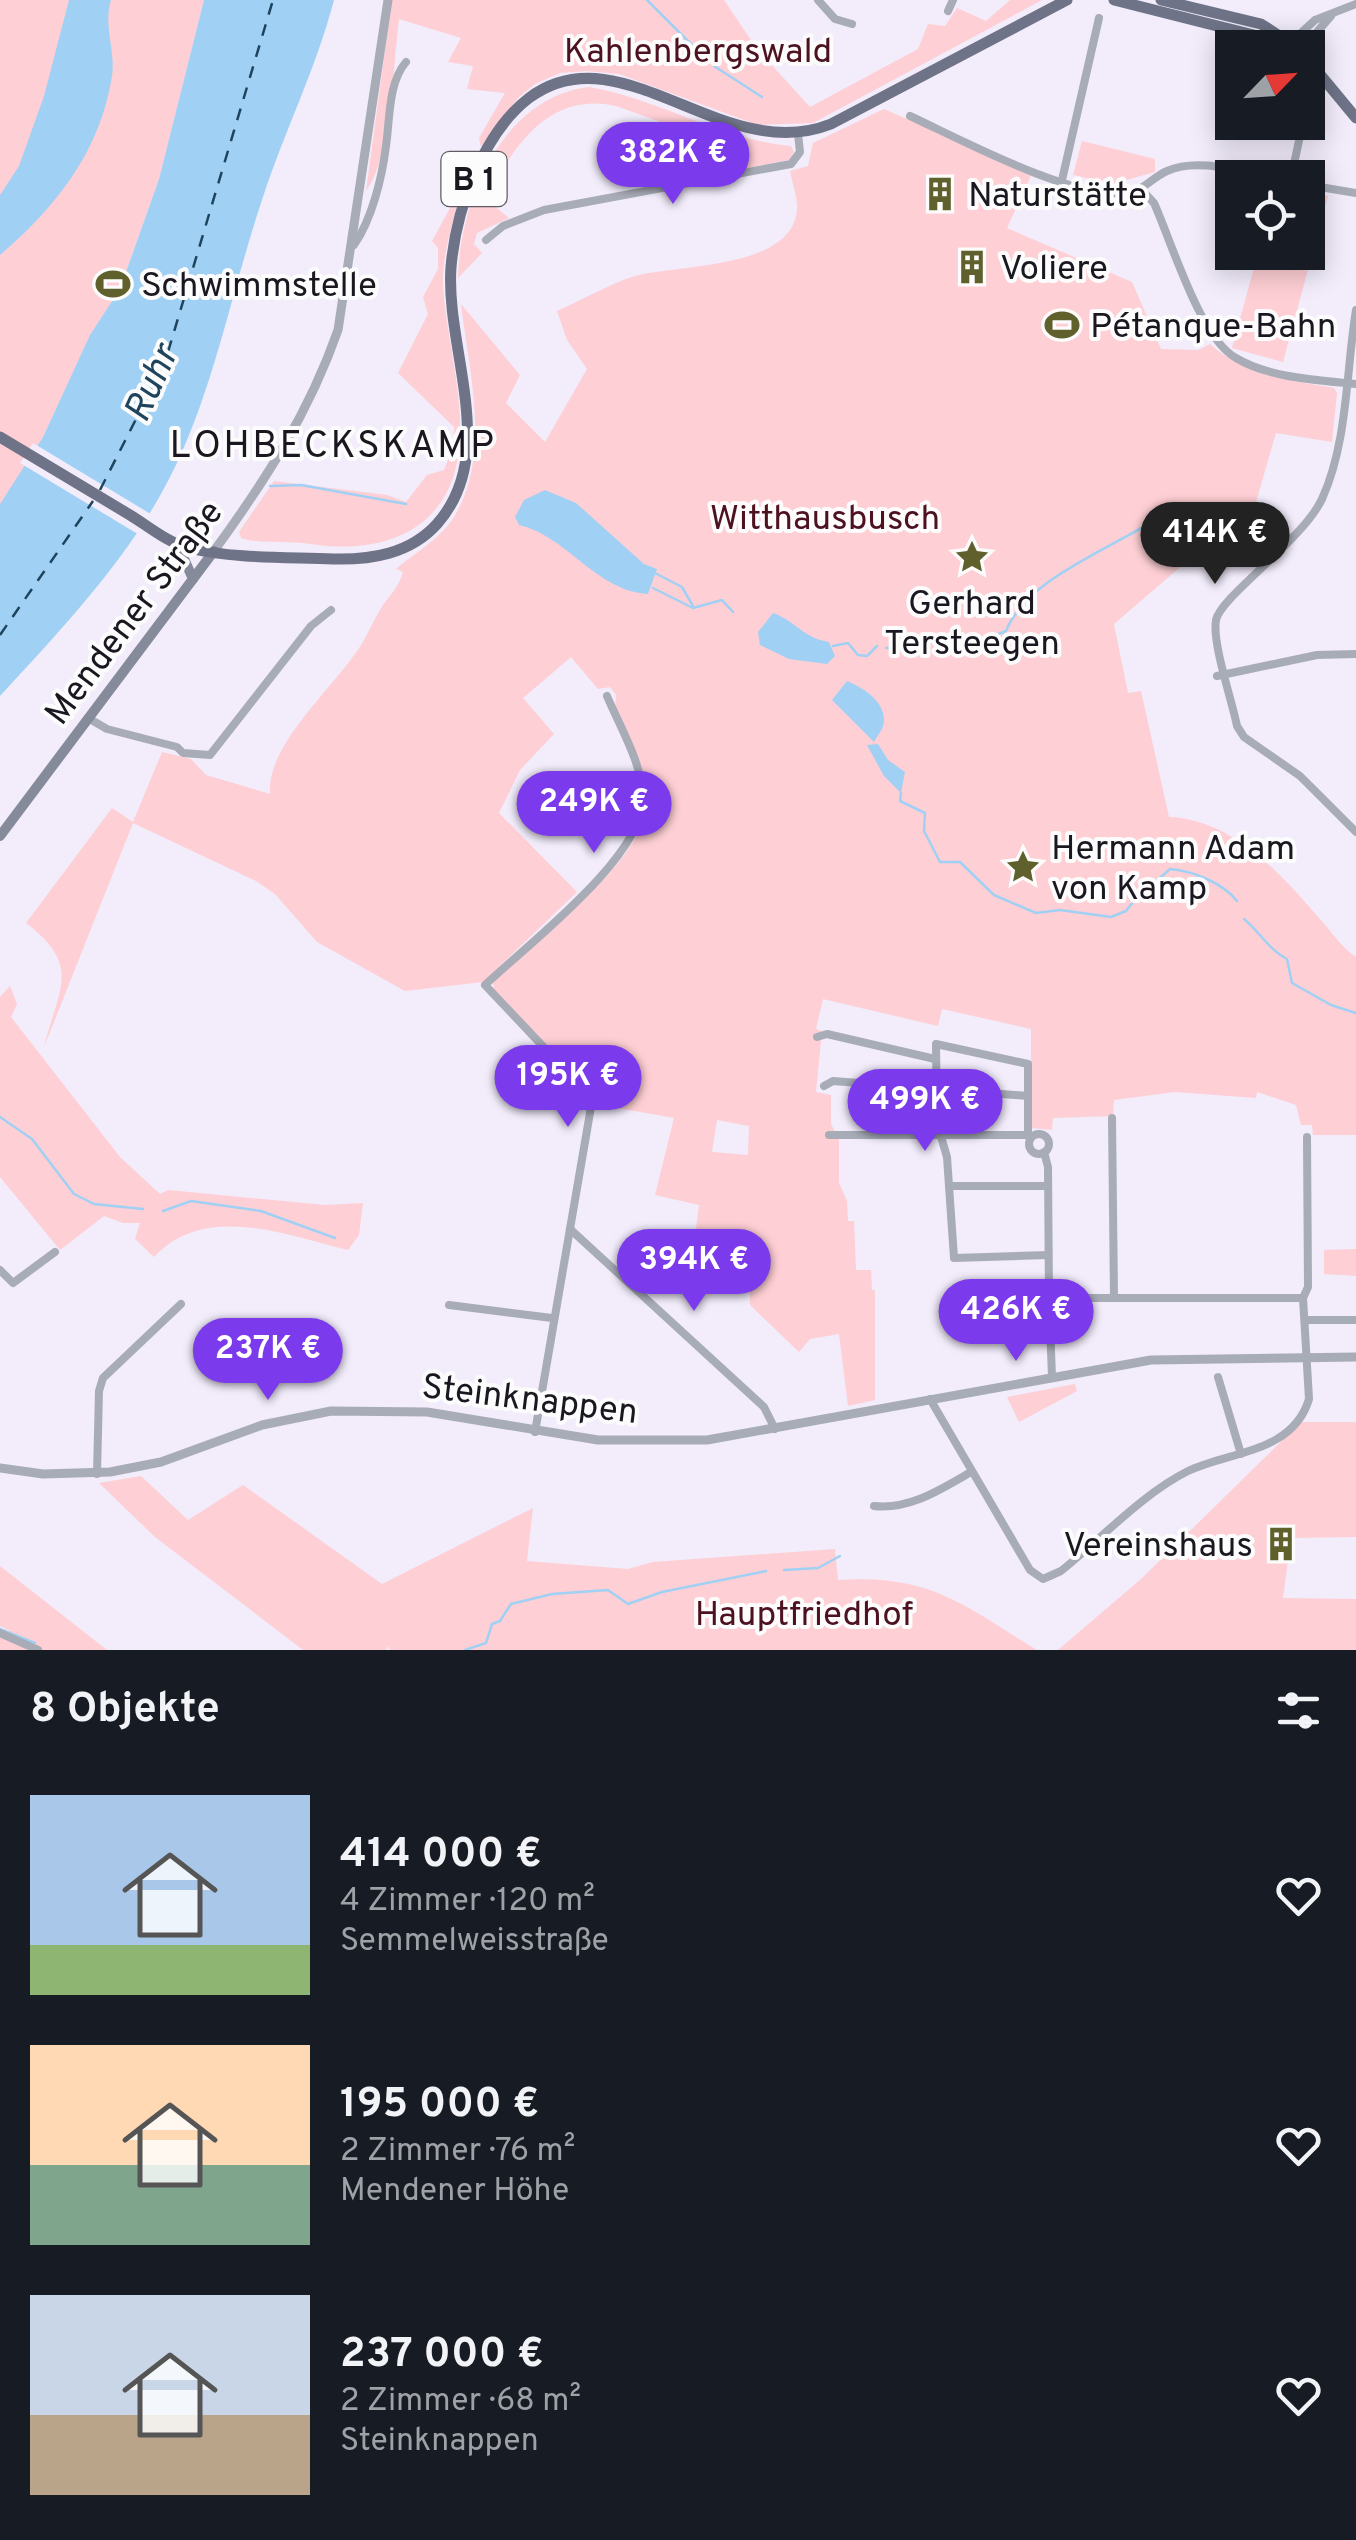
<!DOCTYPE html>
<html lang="de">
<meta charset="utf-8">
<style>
body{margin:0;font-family:Overpass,sans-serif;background:#242831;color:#f1f3f6;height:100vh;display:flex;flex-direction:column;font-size:38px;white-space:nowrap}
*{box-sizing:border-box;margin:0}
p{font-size:32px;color:#9ea1a6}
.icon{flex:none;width:55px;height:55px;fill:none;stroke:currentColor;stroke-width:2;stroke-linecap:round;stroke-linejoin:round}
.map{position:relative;height:1650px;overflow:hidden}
.sheet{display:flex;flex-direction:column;background:#171b24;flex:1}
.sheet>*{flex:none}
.needle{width:65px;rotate:65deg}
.controls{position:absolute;left:1215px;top:30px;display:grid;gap:20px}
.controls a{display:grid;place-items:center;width:110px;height:110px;border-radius:0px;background:#171b24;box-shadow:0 5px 25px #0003;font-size:50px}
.price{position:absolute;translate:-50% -85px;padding:0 22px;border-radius:35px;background:#7c3aed;color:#fff;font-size:32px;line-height:65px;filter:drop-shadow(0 2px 5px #0008)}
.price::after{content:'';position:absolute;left:50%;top:60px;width:30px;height:22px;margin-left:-15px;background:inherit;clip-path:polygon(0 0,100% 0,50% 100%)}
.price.selected{background:#222;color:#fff}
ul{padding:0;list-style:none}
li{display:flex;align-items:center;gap:30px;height:250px;padding:0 30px}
li span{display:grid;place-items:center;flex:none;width:280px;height:200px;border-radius:0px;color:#555}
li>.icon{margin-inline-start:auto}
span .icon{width:120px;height:120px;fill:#fffc;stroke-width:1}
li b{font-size:42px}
h2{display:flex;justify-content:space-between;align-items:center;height:120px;padding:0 30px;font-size:42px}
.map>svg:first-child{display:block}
.green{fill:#fecfd4;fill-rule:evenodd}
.water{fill:#a0d1f5}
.pier{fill:#f2ecfb}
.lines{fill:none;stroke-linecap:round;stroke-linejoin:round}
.stream{stroke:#a0d1f5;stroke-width:2.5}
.ferry{stroke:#1f445d;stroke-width:2.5;stroke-dasharray:12 10;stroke-linecap:butt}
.minor{stroke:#a8acb7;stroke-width:8}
.tertiary{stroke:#a8acb7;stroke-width:9}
.secondary{stroke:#868b9b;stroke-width:10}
.primary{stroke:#6e7387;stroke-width:11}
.labels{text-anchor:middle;stroke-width:8;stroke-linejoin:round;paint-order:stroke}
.shield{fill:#fcfcfc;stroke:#5e5c62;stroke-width:2.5}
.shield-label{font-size:32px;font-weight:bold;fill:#1b1720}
.park-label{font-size:35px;fill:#4d111f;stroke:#fcfcfc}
.poi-label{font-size:35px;fill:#1b1720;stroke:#fcfcfc;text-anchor:start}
.street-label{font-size:35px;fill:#1b1720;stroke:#fcfcfc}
.water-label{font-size:38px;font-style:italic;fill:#1f445d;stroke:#fcfcfc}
.neighbourhood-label{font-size:38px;letter-spacing:2.5px;fill:#1b1720;stroke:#fcfcfc}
</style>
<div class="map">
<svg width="1356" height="1650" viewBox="0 0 1356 1650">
<rect width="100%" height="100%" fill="#f2ecfb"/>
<g class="green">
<polygon points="0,0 204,0 159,179 120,289 90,336 43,437 24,467 0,613"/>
<path d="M392,0H724L757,49L810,107L918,49L928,24L945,26L957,8L986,21L1010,0H1042L813,123L758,125L619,74L587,71L560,73L535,84L518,98L481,147L479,138L505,93L467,89L473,66L448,62L461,38L399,19C393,65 392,156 366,191Z"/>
<path d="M589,87C659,99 721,140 791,146L794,152L789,160L733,171L728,146L616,106C548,91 513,147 486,199L509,218L477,233L474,244L482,253L458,278C460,200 503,97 589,87Z"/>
<path d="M884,109L1032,173L1007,228L1132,282L1161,349L1198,350L1210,344C1245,376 1289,380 1334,388L1337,393L1332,442L1276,433L1256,502L1114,624L1128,693L1141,691L1169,817C1233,820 1279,872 1319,918C1331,931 1342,948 1356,957V1135H1313L1312,1125H1301L1296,1105L1257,1092L1256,1098L1175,1092L1114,1100L1113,1116L1053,1118L1052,1130L1031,1128V1029L942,1009L938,1026L823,999L816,1029L822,1031L816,1092L831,1095V1124L839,1140V1183L847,1201L848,1221H854L856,1270H871L872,1290H875V1400L848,1406L839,1334L810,1339L799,1352L750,1305L748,1236L696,1229L699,1205L655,1195L674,1118L595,1104L592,1092L494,992L493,981C535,942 647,858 646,804C645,771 627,738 615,708L616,695L610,687L598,689L571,657L523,698L554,734L520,770L499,813L577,892L483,982L405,991L317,942L275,894L256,881L133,823L44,1047C59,987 82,966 26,923L112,808L133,822L162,752L191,759L206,775L270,794C266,744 336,686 361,645C369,632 375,617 383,605C392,593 399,586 403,572L396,569C416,552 439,540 454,517C492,455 469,372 461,304L520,375L506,403L545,442L587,369L567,340L557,311C582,300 609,284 635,276C678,264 793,270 797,209C798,198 792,183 790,171L808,166L813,143ZM717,1120L749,1126L748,1155L712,1152Z"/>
<polygon points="1082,141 1155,159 1155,172 1112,184 1073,175"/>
<path d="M462,186C455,217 442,252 443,284C446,335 462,387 460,437C457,527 388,556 310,544C287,540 263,545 241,538L239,532L274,481L387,495L406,502L427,475L444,470L454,445V427L398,373L428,314L423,297L438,269V248L432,241Z"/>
<polygon points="1308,192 1328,196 1283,362 1232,348 1258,253 1308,252"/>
<path d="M10,986L17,1004L11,1017L120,1157L160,1194L168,1190L325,1205L363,1203L359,1235L348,1250C286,1235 205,1202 154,1257L135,1239L140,1223H123L104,1216L60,1250L0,1177V997Z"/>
<polygon points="1356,1249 1356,1276 1324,1274 1324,1250"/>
<polygon points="1075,1384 1077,1391 1019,1422 1007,1397"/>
<polygon points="1301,1422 1356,1422 1356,1537 1291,1538 1283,1598 1356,1599 1356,1650 1058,1650 1141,1579"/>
<path d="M141,1476L188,1520L243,1485L382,1584L533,1508L527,1561L628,1569L653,1562L835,1549L838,1580C930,1574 962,1604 1037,1650H390L389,1646L386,1650H303L155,1537L99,1483Z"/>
<polygon points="0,1566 107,1650 0,1650 0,1636 7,1639 10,1631 0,1626"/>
</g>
<g class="water">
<path d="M69,0H111C103,25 116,52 112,76C100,152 56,207 0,255V195L19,166L44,96Z"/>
<path d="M204,0H334C316,69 284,132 262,200C229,298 212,403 161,494C119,569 58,633 0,696V504L43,437L90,335L120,289L159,179Z"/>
<path d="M545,490L576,503L644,564L657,569L648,594C596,591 567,536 519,525L515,517L524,500Z"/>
<path d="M773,613C796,621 803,638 829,642L835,656L827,664L789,659L760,645L758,632Z"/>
<path d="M847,681C862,687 885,701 884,721C884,729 877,736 874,742L832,700Z"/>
<polygon points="878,744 888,760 905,772 901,793 884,776 867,745"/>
</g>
<polygon class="pier" points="33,443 154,516 141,536 20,463"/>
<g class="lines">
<g class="stream">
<polyline points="647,0 707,60"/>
<polyline points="714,66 762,97"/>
<polyline points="270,486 301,485 406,504"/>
<polyline points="655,573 682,587 693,606"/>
<polyline points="653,588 693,608 722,600 733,612"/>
<polyline points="833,646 848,643 858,655 867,656 877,646"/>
<path d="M886,648C904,646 925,644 950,640"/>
<path d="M966,651L988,647L991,637L1006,631C1030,571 1132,543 1179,503"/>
<polyline points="901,793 900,801 925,813 924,831 940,862 960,862 994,895 1036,913 1060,910 1111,917 1126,911 1137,897"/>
<path d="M1153,884L1170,869C1193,871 1223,883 1237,901"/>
<path d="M1244,919C1260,932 1269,950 1287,959L1292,983L1331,1005L1356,1013"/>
<polyline points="0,1117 32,1139 74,1194 94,1204 143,1209"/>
<polyline points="163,1211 191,1201 261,1211 335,1238"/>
<polyline points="784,1570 818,1568 840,1556"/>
<polyline points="0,1629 35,1643"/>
<polyline points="465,1650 486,1643 492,1624 500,1621 511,1604 552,1594 608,1590 628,1604 662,1592 766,1571"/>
</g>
<g class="ferry">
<polyline points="100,490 165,362 273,0"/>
<polyline points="0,635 93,501"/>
</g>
<g class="minor">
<polyline points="818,0 835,19 852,24"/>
<polyline points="948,11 953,0"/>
<polyline points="1289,44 1315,20 1356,4"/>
<polyline points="1303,48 1331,16"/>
<polyline points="1308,104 1321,74"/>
<path d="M910,116C960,139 1073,200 1127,193C1143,191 1153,177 1167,171C1199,157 1239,172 1273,178"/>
<polyline points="1291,178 1303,122"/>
<polyline points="1062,180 1099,18"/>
<polyline points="1308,185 1356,193"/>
<path d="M1141,189L1154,203C1172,243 1200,338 1236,358C1269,378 1318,380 1356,384"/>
<polyline points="486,240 503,226 544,210 791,164 800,152 798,134"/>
<path d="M354,245C372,219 382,178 386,146C390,119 388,83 406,62"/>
<path d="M1356,310C1346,371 1348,442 1322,499C1303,540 1220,597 1216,620C1212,644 1232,700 1237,726L1244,737L1300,776L1356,832"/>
<polyline points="1217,676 1317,655 1356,654"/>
<polyline points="88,718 107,729 177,747 183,753 210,755 311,626 331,610"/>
<polyline points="817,1037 827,1034 935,1059"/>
<polyline points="824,1086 833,1081 1028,1096"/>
<polyline points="1112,1118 1114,1298"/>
<polyline points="1028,1134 1028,1064 936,1044 937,1123 947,1157 954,1258 1048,1255"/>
<circle cx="1039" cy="1144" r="10"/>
<polyline points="829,1135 1029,1135"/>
<polyline points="1044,1152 1048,1167 1049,1298 1303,1298"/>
<polyline points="949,1186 1048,1186"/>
<polyline points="570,1229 764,1407 775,1429"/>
<polyline points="0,1270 13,1283 55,1252"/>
<polyline points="1049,1298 1052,1377"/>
<polyline points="449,1305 552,1318"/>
<polyline points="1305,1320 1356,1320"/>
<polyline points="1218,1377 1241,1454"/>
<path d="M930,1399L1030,1570L1043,1579L1061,1571C1101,1539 1142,1494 1188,1471C1230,1451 1293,1453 1309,1399L1303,1298L1308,1287L1307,1137"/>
<path d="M535,1432L591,1107L587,1093L485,985C527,945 643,857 643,799C643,765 620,727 607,696"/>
<polyline points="97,1474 99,1391 103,1378 181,1304"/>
<path d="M874,1506C910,1510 941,1489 971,1472"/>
<polyline points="0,1633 38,1650"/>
</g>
<g class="tertiary">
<path d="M214,551C265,481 309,413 338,330L388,0"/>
<polyline points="0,1468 43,1474 110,1472 161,1462 262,1425 331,1411 427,1412 598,1440 707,1440 1151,1360 1356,1357"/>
</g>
<g class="secondary">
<polyline points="177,543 193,579"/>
<polyline points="0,836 214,551"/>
</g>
<g class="primary">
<polyline points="1114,0 1289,44"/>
<polyline points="1161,0 1261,24 1287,41"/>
<polyline points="1308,60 1356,118"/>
<path d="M0,437C43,463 87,489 130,515C148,526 168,543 189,548C234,559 287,557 333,559C371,560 410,554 437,524C500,453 445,349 451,267C456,210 482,134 529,98C621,29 723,167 831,124L1067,0"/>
</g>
</g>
<defs>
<g id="building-bare" transform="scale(2.7)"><path d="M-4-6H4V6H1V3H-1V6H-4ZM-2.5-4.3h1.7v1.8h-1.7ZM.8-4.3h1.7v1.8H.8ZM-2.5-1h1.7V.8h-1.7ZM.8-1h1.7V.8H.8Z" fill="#60602d" stroke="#fcfcfc" stroke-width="2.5" paint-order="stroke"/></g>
<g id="stadium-bare" transform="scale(2.7)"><path d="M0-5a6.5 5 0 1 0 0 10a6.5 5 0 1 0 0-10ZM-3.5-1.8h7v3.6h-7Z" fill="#60602d" stroke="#fcfcfc" stroke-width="2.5" paint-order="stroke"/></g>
<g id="sight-bare" transform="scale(2.7)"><path d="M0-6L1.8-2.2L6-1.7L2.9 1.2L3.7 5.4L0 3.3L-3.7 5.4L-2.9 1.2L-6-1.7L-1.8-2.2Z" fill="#60602d" stroke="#fcfcfc" stroke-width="2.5" paint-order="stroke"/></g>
</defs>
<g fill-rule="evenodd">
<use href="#building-bare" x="940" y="194"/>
<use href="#building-bare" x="972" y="267"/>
<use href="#stadium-bare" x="113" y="284"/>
<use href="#stadium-bare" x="1062" y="325"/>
<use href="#sight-bare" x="972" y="557"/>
<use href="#sight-bare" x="1023" y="867"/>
<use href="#building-bare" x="1281" y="1544"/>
</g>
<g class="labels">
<rect class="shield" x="441.5" y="152" width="65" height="54" rx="8"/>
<g class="shield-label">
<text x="474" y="190">B 1</text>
</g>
<g class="park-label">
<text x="698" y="62">Kahlenbergswald</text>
<text x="825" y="529">Witthausbusch</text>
<text x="804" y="1625">Hauptfriedhof</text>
</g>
<g class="poi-label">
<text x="968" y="206">Naturstätte</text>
<text x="1000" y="279">Voliere</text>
<text x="141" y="296">Schwimmstelle</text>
<text x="1090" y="337">Pétanque-Bahn</text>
<text x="972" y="614" text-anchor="middle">Gerhard<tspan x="972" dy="40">Tersteegen</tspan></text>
<text x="1051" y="859">Hermann Adam<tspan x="1051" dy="40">von Kamp</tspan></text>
<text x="1253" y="1556" text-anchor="end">Vereinshaus</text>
</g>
<g class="street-label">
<text transform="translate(133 612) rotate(-53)" y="12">Mendener Straße</text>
<text transform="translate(530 1398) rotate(7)" y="12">Steinknappen</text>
</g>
<g class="water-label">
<text transform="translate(150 383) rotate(-66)" y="13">Ruhr</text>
</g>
<g class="neighbourhood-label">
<text x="333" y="457">LOHBECKSKAMP</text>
</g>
</g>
</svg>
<div class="controls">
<a><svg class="needle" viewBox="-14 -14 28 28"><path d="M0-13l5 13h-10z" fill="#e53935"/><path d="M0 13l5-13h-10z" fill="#9ea1a6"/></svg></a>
<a><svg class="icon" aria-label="locate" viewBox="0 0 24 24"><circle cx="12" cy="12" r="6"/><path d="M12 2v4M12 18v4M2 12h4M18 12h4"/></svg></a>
</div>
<b class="price" style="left:673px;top:207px">382K €</b>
<b class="price selected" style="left:1215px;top:587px">414K €</b>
<b class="price" style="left:594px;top:856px">249K €</b>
<b class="price" style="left:568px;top:1130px">195K €</b>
<b class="price" style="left:925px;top:1154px">499K €</b>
<b class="price" style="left:694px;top:1314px">394K €</b>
<b class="price" style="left:1016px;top:1364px">426K €</b>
<b class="price" style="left:268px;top:1403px">237K €</b>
</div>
<section class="sheet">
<h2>8 Objekte<svg class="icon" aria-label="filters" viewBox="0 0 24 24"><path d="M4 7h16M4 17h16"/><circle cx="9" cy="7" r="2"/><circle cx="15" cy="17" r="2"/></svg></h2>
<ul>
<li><span style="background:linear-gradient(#a9c7e8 75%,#8fb573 0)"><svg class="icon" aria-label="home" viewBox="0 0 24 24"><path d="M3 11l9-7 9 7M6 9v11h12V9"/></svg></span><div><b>414 000 €</b><p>4 Zimmer · 120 m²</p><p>Semmelweisstraße</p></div><svg class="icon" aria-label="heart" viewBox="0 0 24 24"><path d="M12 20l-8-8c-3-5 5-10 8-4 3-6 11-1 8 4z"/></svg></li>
<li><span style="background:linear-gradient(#ffd9b3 60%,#7fa58c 0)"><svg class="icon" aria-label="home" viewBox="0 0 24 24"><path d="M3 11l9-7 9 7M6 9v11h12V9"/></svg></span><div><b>195 000 €</b><p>2 Zimmer · 76 m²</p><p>Mendener Höhe</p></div><svg class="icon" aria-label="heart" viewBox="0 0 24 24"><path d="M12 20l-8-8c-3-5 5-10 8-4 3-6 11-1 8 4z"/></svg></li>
<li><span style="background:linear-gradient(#c9d6e8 60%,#b9a48a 0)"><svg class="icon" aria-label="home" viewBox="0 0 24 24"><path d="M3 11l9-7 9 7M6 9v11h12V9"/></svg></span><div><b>237 000 €</b><p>2 Zimmer · 68 m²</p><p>Steinknappen</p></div><svg class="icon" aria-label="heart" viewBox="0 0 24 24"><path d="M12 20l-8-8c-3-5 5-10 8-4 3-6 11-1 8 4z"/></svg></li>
</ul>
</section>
